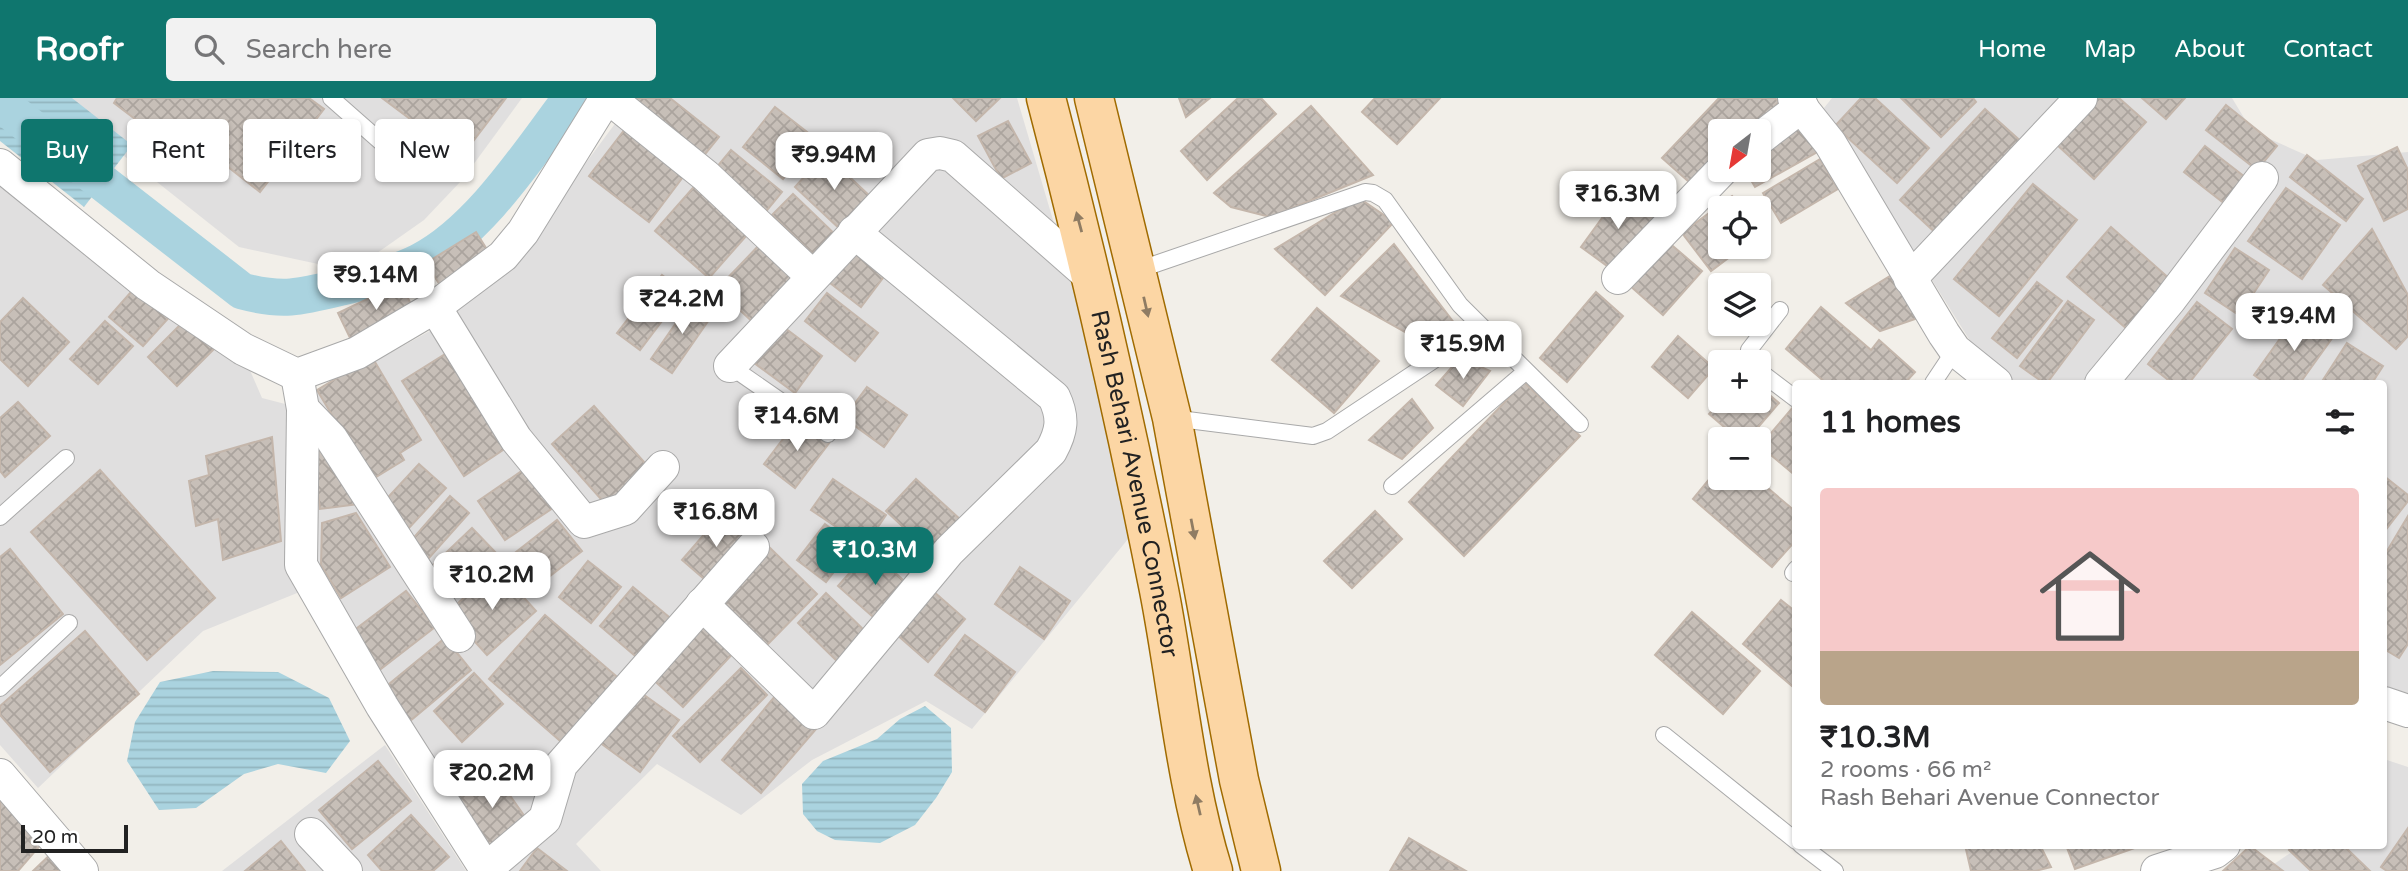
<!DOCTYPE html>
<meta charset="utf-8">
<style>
body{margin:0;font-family:"Varela Round",sans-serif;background:#f2f2f2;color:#202124;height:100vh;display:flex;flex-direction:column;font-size:26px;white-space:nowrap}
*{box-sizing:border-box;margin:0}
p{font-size:23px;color:#757577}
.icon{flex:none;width:38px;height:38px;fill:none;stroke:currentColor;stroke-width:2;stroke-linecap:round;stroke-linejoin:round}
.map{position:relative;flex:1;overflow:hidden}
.drawer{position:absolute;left:1792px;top:282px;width:595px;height:469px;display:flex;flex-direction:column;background:#fff;border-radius:7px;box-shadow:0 2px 5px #0004}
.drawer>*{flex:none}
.guide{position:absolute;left:21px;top:21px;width:665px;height:63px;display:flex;gap:14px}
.needle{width:46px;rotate:211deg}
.buttons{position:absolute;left:1708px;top:21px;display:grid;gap:14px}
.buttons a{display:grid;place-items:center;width:63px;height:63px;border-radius:7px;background:#fff;box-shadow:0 2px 5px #0004;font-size:35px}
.scale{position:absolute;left:21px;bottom:18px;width:107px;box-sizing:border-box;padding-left:7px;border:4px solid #222;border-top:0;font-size:19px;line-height:24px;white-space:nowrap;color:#222;-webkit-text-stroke:5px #fff;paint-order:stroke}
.price{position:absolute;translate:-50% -60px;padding:0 16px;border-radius:14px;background:#fff;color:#222;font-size:23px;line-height:46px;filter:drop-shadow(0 2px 4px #0008)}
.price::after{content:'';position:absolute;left:50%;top:42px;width:21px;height:16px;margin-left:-10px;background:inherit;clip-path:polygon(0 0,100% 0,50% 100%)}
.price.current{background:#0f766e;color:#fff}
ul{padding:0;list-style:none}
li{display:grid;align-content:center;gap:14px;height:371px;padding:0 28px}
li+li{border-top:2px solid #e0e0e0}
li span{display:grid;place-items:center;height:217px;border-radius:7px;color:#555}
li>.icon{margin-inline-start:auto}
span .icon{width:126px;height:126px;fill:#fffc;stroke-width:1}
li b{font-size:30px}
h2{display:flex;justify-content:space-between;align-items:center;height:84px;padding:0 28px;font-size:30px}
.tag{padding:0 24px;border-radius:7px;background:#fff;box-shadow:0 2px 5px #0004;font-size:24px;line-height:63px}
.tag.current{background:#0f766e;color:#fff}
header{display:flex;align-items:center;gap:42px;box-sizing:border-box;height:98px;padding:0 35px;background:#0f766e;color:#fff}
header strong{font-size:33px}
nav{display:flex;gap:38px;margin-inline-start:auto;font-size:24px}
.search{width:490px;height:63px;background:#f2f2f2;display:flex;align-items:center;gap:18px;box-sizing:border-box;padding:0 24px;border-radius:7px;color:#757577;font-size:26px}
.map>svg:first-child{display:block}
.residential{fill:#e0dfdf}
.water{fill:url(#water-rules)}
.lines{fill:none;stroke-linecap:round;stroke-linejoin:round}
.canal{stroke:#aad3df;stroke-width:37}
.building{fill:url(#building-cross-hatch);stroke:#c4b6ab;stroke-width:2}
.service-casing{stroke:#a9a9a9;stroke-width:18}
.minor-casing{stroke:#a9a9a9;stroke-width:34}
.primary-casing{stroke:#a06b00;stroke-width:41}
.service{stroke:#fff;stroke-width:16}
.minor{stroke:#fff;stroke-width:32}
.primary{stroke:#fcd6a4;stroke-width:38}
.oneway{fill:#8f7c63}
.labels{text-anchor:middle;stroke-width:5;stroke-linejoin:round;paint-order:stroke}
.street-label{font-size:24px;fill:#222;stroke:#fff}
</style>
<header>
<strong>Roofr</strong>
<div class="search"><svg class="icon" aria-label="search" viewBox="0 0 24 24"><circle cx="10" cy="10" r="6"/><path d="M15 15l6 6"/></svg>Search here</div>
<nav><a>Home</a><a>Map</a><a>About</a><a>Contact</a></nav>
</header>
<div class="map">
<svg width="2408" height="773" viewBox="0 0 2408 773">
<defs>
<pattern id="water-rules" width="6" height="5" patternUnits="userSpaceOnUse" patternTransform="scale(1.75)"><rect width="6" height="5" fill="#aad3df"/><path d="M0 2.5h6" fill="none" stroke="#92b5bf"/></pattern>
<pattern id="building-cross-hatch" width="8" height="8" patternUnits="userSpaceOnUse" patternTransform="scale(1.75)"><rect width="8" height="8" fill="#c7bfb8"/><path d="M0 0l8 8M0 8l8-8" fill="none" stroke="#aba49e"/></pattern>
</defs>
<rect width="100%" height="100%" fill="#f2efe9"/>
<g class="residential">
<polygon points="51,0 522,0 462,82 424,122 370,160 318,166 239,149"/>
<polygon points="634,0 1017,0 1142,424 972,631 926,603 812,662 741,717 657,666 576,746 601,773 478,773 307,481 295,308 437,229 514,162"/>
<polygon points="1832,0 2232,0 2252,33 2317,62 2408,54 2408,595 2384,588 2384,285 2017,285 1979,257 1824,10"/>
<polygon points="0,67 246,263 262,300 293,308 302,493 203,533 38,690 0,647"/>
<polygon points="385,647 466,773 222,773"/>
<polygon points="2384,661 2408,669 2408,773 2264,773 2302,747 2384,747"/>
</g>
<g class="water">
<polygon points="0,0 72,0 132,47 84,109 0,43"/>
<polygon points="213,573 278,574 329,600 350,643 326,675 278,666 244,676 196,710 159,712 127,663 135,624 160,584"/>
<polygon points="925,608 951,630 952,674 936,700 915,727 880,745 835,742 817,733 803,716 802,686 823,663 877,641 900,621"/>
</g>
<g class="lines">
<path class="canal" d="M0,5L242,193C283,204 301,199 342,189C367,183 395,176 419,164C480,133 530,54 571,0"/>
</g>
<g class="building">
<polygon points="117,0 309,0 324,11 260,94 209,54 198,69 114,5"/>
<polygon points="382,0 506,0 461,59"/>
<polygon points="637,0 670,0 719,39 697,66 628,12"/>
<polygon points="953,0 1000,0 976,23"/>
<polygon points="1179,0 1210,0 1186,19"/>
<polygon points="1238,0 1261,0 1276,16 1207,82 1181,53"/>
<polygon points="1375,0 1440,0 1397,46 1362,14"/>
<polygon points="1719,0 1775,0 1779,4 1752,33 1720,33 1720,66 1697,91 1662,60"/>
<polygon points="1861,0 1875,0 1929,50 1897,85 1835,28"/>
<polygon points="1901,0 1973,0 1976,4 1941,39"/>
<polygon points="2098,0 2119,0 2146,24 2094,81 2056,46"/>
<polygon points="2142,0 2185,0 2166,21"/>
<polygon points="2226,7 2277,48 2257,72 2206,32"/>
<polygon points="1311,8 1373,77 1270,119 1231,109 1214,95"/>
<polygon points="775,9 816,41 783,81 743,49"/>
<polygon points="1985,11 2024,46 1939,138 1900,102"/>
<polygon points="1008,23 1031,65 1001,81 978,38"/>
<polygon points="1803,25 1819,53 1755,89 1745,72 1759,72 1759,49"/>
<polygon points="629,26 689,71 649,124 589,78"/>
<polygon points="2205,48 2250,83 2229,109 2184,74"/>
<polygon points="2397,49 2408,72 2408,111 2384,123 2358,68"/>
<polygon points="731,52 782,94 763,117 711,76"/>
<polygon points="825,56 872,100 842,133 795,89"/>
<polygon points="2307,57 2363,101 2346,123 2290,79"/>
<polygon points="1820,61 1838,91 1781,125 1763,95"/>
<polygon points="700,82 754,129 709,180 655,133"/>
<polygon points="2033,86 2077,122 1999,218 1954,181"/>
<polygon points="2286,90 2340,127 2302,181 2248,143"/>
<polygon points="1621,94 1655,118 1614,173 1581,149"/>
<polygon points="793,96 843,144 822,165 772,117"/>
<polygon points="1732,98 1742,110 1720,110 1720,149 1743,149 1711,173 1682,135"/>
<polygon points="1359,100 1394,124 1325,197 1275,151"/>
<polygon points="2111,129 2171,182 2127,231 2067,179"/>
<polygon points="2372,131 2408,197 2408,238 2396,251 2323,187"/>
<polygon points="476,134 493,161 443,192 426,165"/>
<polygon points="764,142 802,178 756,227 717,191"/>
<polygon points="1667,143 1702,173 1663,217 1629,187"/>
<polygon points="853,144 889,172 861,209 825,181"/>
<polygon points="1394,146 1458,230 1430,248 1341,198"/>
<polygon points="2235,150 2269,172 2239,217 2205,195"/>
<polygon points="1895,175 1921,219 1880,233 1846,205"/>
<polygon points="662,177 684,194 640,252 617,235"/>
<polygon points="2037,184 2062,203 2017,260 1992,240"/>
<polygon points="139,185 173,215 143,248 109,219"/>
<polygon points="401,185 414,213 351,242 338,215"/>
<polygon points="1596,194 1623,218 1567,284 1540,260"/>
<polygon points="827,195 878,235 855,263 805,223"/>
<polygon points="23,200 69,244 28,288 0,261 0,224"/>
<polygon points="692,202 713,216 672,275 651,261"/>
<polygon points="2068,203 2094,222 2047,285 2044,285 2020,268"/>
<polygon points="2197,204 2232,231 2189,285 2172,285 2148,266"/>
<polygon points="1821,209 1871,252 1879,242 1915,274 1905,285 1826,285 1786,251"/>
<polygon points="1317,210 1379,263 1334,315 1272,262"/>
<polygon points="2299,214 2333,239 2300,285 2265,285 2254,277"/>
<polygon points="188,219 217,248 177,288 148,259"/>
<polygon points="105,223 133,248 98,286 70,261"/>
<polygon points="777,224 822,258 795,295 750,262"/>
<polygon points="1678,238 1714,270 1688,300 1652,269"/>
<polygon points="2347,245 2383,268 2372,285 2321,285"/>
<polygon points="445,256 506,350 464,378 402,283"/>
<polygon points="372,259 421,342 400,355 404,362 371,382 317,292"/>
<polygon points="1460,260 1490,273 1463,308 1436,287"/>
<polygon points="1524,284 1580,338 1464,458 1409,404"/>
<polygon points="1759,288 1779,305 1748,341 1738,341 1709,316 1721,303 1759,303"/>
<polygon points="867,289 907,317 884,349 844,320"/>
<polygon points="1412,301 1433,330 1402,361 1369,342"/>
<polygon points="18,304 50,338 5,379 0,373 0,320"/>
<polygon points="594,308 652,373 609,410 552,346"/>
<polygon points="1794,308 1796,309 1796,378 1760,348"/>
<polygon points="799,320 830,344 795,390 764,366"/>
<polygon points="272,339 281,443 223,462 218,421 196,428 189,383 209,377 206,358"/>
<polygon points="321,342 359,406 320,411 312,346"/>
<polygon points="419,366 446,390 407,432 380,408"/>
<polygon points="1720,368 1720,380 1756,380 1796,414 1796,442 1772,469 1693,401"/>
<polygon points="526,370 553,410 505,442 478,403"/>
<polygon points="100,372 215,500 147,562 31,434"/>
<polygon points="2384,378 2408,397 2408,403 2384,434"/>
<polygon points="833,381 886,417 865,448 811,412"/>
<polygon points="916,381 961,422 931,455 886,413"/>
<polygon points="450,398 469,415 428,461 410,444"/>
<polygon points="1375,413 1402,441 1352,490 1324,463"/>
<polygon points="356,415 390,469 341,500 321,467 322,425"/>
<polygon points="721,417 750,441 710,486 682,462"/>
<polygon points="2408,418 2408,546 2399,560 2384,551 2384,458"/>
<polygon points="557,422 582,453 532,492 507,461"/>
<polygon points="825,426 854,448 826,484 797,462"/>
<polygon points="472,430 499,458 458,497 431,469"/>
<polygon points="765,445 817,496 767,547 715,496"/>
<polygon points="10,451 63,516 0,567 0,459"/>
<polygon points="870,452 912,490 880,525 838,488"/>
<polygon points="588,463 621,489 591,525 559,499"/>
<polygon points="1020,469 1070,503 1044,541 995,506"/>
<polygon points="497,470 536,513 487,557 448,514"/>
<polygon points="633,489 674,523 640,562 600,528"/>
<polygon points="406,493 435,529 373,577 344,540"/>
<polygon points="933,493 965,521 928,564 896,536"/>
<polygon points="826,495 870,538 841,567 798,525"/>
<polygon points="1781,502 1796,514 1793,589 1743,546"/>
<polygon points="1692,514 1760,573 1723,616 1655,557"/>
<polygon points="699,516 737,551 683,609 646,575"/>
<polygon points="545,517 622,583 566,648 489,581"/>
<polygon points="85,533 139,596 50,674 0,617 0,608"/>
<polygon points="965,537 1015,574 985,614 935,577"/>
<polygon points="445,540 471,572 404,628 377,596"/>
<polygon points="741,570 767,597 700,664 673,638"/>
<polygon points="474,575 503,606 462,644 434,613"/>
<polygon points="633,589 679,622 640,674 595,641"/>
<polygon points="776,597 816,631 761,695 722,662"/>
<polygon points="378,663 411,703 352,751 319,712"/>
<polygon points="492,672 530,726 493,752 455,698"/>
<polygon points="5,699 49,737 18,773 0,773 0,705"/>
<polygon points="411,717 449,759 433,773 382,773 368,757"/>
<polygon points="2408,730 2408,773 2387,773 2381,769"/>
<polygon points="1409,740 1466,773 1390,773"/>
<polygon points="281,743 305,773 245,773"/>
<polygon points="1965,747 2040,747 2051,769 2035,773 1971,773"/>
<polygon points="2066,747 2143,747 2075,771"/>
<polygon points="2294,747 2343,747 2370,773 2311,773 2289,752"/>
<polygon points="2250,748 2283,773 2223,773"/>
<polygon points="537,750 567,773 520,773"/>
<polygon points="55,752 76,773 33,773"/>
</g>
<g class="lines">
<g class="service-casing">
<g id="service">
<polyline points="331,0 415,74"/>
<polyline points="1138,172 1365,94 1373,95 1385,102 1460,207 1580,326"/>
<polyline points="1748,264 1749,252 1780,212"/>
<polyline points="730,268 828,336"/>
<polyline points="1759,273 1796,301"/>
<polyline points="1933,285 1955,252"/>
<polyline points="1172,320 1313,338 1327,333 1482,230"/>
<polyline points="1392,388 1525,274"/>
<polyline points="0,419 66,360"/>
<polyline points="1793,475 1796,471"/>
<polyline points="0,590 69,525"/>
<polyline points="1664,637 1796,743"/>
<polyline points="1801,747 1835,773"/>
</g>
</g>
<g class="minor-casing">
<g id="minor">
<polyline points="609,0 706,78 812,178"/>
<polyline points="1794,0 1830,45 1944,236 1955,252 1996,285"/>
<polyline points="1759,41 1802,8"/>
<polyline points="0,67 148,187 243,251 297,277 357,255 435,209 503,158 523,134 606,0"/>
<polyline points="1618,180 1722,72"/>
<polyline points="1910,181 2081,0"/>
<polyline points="435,209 516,341 584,424 625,411 663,369"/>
<polyline points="730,268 928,57 940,55 953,58 1094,182"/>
<polyline points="297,277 303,311 301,467 382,608 487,773"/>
<polyline points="2101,285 2169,203 2262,80"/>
<polyline points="303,311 331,340 459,538"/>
<path d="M702,506L814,615L949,453L1051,353C1062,333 1064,320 1054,299L854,134"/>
<polyline points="2384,605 2408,613"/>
<polyline points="0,677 82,773"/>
<polyline points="311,736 346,773"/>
<polyline points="486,771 545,721 561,667 753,449"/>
<polyline points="2157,773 2215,754 2224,747"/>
</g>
</g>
<g class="primary-casing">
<g id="primary">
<path id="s1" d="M1046,0C1089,163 1126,326 1159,492C1177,584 1185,683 1213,773"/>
<polyline points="1094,0 1172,320 1239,682 1261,773"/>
</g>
</g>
<use href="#service" class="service"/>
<use href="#minor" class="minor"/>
<use href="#primary" class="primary"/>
</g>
<defs><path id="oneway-solid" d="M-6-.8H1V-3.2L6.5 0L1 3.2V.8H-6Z" transform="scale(1.75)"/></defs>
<g class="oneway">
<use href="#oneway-solid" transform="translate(1079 124) rotate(-105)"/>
<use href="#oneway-solid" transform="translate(1146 209) rotate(77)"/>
<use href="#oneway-solid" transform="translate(1193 431) rotate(79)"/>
<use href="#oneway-solid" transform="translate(1198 707) rotate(-103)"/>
</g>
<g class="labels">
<g class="street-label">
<text dy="8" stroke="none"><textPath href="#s1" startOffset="396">Rash Behari Avenue Connector</textPath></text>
</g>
</g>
</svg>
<div class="buttons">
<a><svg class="needle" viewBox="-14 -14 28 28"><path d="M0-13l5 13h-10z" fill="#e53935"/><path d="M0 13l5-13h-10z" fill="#757577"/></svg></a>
<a><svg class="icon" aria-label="locate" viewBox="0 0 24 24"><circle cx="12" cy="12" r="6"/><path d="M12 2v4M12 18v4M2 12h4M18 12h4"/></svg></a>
<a><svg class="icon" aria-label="layers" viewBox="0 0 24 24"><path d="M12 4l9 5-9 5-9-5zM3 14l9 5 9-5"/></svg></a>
<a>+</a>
<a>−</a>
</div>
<div class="scale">20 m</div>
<b class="price" style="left:834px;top:94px">₹9.94M</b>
<b class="price" style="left:1618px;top:133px">₹16.3M</b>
<b class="price" style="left:376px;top:214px">₹9.14M</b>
<b class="price" style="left:682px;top:238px">₹24.2M</b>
<b class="price" style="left:2294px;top:255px">₹19.4M</b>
<b class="price" style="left:1463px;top:283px">₹15.9M</b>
<b class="price" style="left:797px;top:355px">₹14.6M</b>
<b class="price" style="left:716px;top:451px">₹16.8M</b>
<b class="price current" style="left:875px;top:489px">₹10.3M</b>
<b class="price" style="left:492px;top:514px">₹10.2M</b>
<b class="price" style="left:492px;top:712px">₹20.2M</b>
<div class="guide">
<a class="tag current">Buy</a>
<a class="tag">Rent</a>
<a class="tag">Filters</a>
<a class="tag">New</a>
</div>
<section class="drawer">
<h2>11 homes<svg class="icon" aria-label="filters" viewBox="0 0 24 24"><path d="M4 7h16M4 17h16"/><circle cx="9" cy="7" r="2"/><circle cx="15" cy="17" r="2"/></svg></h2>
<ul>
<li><span style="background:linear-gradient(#f6c9c9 75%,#b9a48a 0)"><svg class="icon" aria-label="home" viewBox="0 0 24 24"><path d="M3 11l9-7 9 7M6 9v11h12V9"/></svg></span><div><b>₹10.3M</b><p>2 rooms · 66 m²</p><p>Rash Behari Avenue Connector</p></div></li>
</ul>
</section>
</div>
